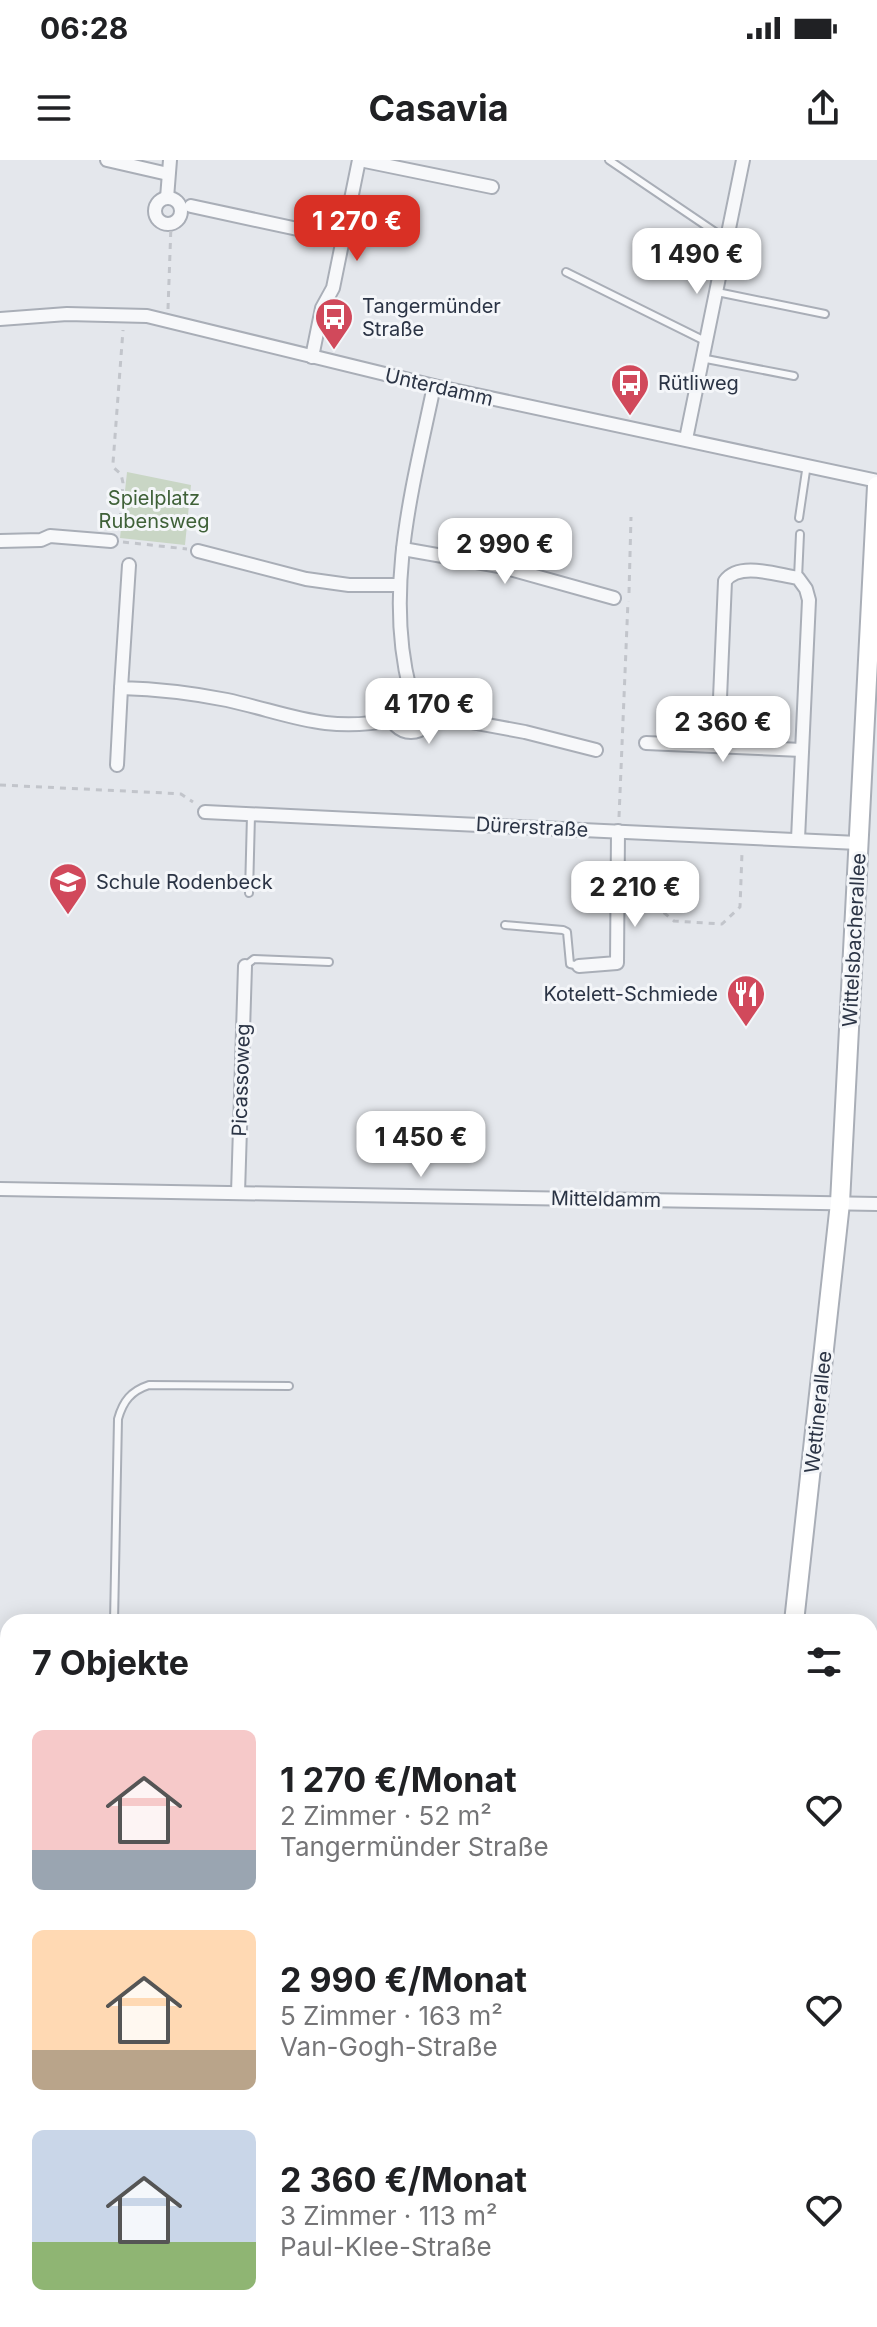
<!DOCTYPE html>
<html lang="de">
<meta charset="utf-8">
<style>
body{margin:0;font-family:Inter,sans-serif;background:#f2f2f2;color:#202124;height:100vh;display:flex;flex-direction:column;font-size:30px;white-space:nowrap}
*{box-sizing:border-box;margin:0}
p{font-size:26px;color:#757577}
.icon{flex:none;width:44px;height:44px;fill:none;stroke:currentColor;stroke-width:2;stroke-linecap:round;stroke-linejoin:round}
.map{position:relative;flex:1;overflow:hidden}
.drawer{position:absolute;left:0px;top:1454px;width:878px;height:714px;display:flex;flex-direction:column;background:#fff;border-radius:24px 24px 0 0;box-shadow:0 4px 20px #0003}
.drawer>*{flex:none}
.price{position:absolute;translate:-50% -68px;padding:0 18px;border-radius:16px;background:#fff;color:#222;font-size:26px;line-height:52px;filter:drop-shadow(0 2px 4px #0008)}
.price::after{content:'';position:absolute;left:50%;top:48px;width:24px;height:18px;margin-left:-12px;background:inherit;clip-path:polygon(0 0,100% 0,50% 100%)}
.price.selected{background:#d93025;color:#fff}
ul{padding:0;list-style:none}
li{display:flex;align-items:center;gap:24px;height:200px;padding:0 32px}
li span{display:grid;place-items:center;flex:none;width:224px;height:160px;border-radius:12px;color:#555}
li>.icon{margin-inline-start:auto}
span .icon{width:96px;height:96px;fill:#fffc;stroke-width:1}
li b{font-size:34px}
h2{display:flex;justify-content:space-between;align-items:center;height:96px;padding:0 32px;font-size:34px}
.status{display:flex;justify-content:space-between;align-items:center;height:56px;padding:0 40px;background:#fff;direction:ltr}
.status svg{height:22px;fill:currentColor}
header{display:flex;justify-content:space-between;align-items:center;height:104px;padding:0 32px;background:#fff;font-size:36px;font-weight:700}
.map>svg:first-child{display:block}
.green{fill:#c9d6c5}
.lines{fill:none;stroke-linecap:round;stroke-linejoin:round}
.lane-casing{stroke:#a9aeb7;stroke-width:10}
.street-casing{stroke:#a9aeb7;stroke-width:16}
.secondary-casing{stroke:#a9aeb7;stroke-width:22}
.path{stroke:#c2c5cb;stroke-width:3;stroke-dasharray:6 6;stroke-linecap:butt}
.lane{stroke:#f7f8fa;stroke-width:6}
.street{stroke:#f7f8fa;stroke-width:12}
.secondary{stroke:#fff;stroke-width:18}
.labels{text-anchor:middle;stroke-width:6;stroke-linejoin:round;paint-order:stroke}
.poi-label{font-size:20px;fill:#2b3445;stroke:#f4f6f9;text-anchor:start}
.street-label{font-size:20px;fill:#2b3445;stroke:#f4f6f9}
.park-label{font-size:20px;fill:#3f6138;stroke:#f4f6f9}
</style>
<div class="status"><b>06:28</b><svg viewBox="0 0 49 12"><path d="M0 12V9h3v3zM5 12V6h3v6zM10 12V3h3v9zM15 12V0h3v12zM26 1h20v11H26zM47 4h2v5h-2z"/></svg></div>
<header><svg class="icon" aria-label="menu" viewBox="0 0 24 24"><path d="M4 6h16M4 12h16M4 18h16"/></svg>Casavia<svg class="icon" aria-label="share" viewBox="0 0 24 24"><path d="M12 15V3M7 8l5-5 5 5M5 13v7h14v-7"/></svg></header>
<div class="map">
<svg width="877" height="2167" viewBox="0 0 877 2167">
<rect width="100%" height="100%" fill="#e4e7ec"/>
<g class="green">
<polygon points="127,312 191,325 185,385 120,378"/>
<polygon points="877,2078 877,2167 755,2167 756,2160 870,2160 870,2079"/>
</g>
<g class="lines">
<g class="lane-casing">
<g id="lane">
<polyline points="609,0 727,80"/>
<polyline points="566,112 705,181"/>
<polyline points="717,132 825,154"/>
<polyline points="701,198 794,216"/>
<polyline points="799,358 807,304"/>
<polyline points="798,418 800,374"/>
<polyline points="249,733 251,655"/>
<polyline points="505,765 563,770 567,772 570,804 579,806"/>
<polyline points="245,806 254,799 329,802"/>
<path d="M114,1462L118,1259C123,1241 131,1231 149,1225L289,1226"/>
<polyline points="0,1616 4,1614 1,1489"/>
</g>
</g>
<g class="street-casing">
<g id="street">
<polyline points="107,0 168,14"/>
<polyline points="360,0 492,27"/>
<circle cx="168" cy="51" r="13"/>
<polyline points="167,38 170,0"/>
<polyline points="191,46 344,79"/>
<polyline points="0,159 67,154 147,156 434,226 877,321"/>
<polyline points="312,197 322,148 333,128 359,0"/>
<polyline points="686,279 743,0"/>
<polyline points="0,381 41,380 50,376 111,381"/>
<polyline points="403,389 499,406 614,438"/>
<polyline points="198,391 306,419 349,425 399,425"/>
<path d="M129,405L121,528C157,529 192,533 227,540C290,554 324,573 392,560"/>
<circle cx="411" cy="551" r="21"/>
<path d="M410,530C384,429 413,326 434,226"/>
<polyline points="433,555 525,572 596,590"/>
<polyline points="646,583 802,590"/>
<path d="M718,585L725,421C739,401 777,415 798,418L806,429L809,440L798,679"/>
<polyline points="117,605 121,528"/>
<polyline points="205,652 858,683"/>
<polyline points="579,806 617,803 618,671"/>
<polyline points="0,1029 877,1044"/>
<polyline points="238,1033 245,806"/>
<polyline points="0,1489 8,1489"/>
<polyline points="870,1822 877,1821"/>
<polyline points="0,2023 8,2022"/>
<polyline points="60,2160 62,2164 79,2160"/>
</g>
</g>
<g class="secondary-casing">
<g id="secondary">
<polyline points="794,1462 840,1043 877,326"/>
<polyline points="736,2167 738,2160"/>
</g>
</g>
<g class="path">
<polyline points="168,149 171,65"/>
<polyline points="119,371 123,323 121,314 114,308 113,303 123,170"/>
<polyline points="123,382 187,389"/>
<polyline points="629,433 631,357"/>
<polyline points="0,625 165,633 181,634 193,642"/>
<polyline points="619,657 628,441"/>
<polyline points="633,737 646,738 674,761 722,764 740,747 742,693"/>
</g>
<use href="#lane" class="lane"/>
<use href="#street" class="street"/>
<use href="#secondary" class="secondary"/>
</g>
<defs>
<g id="bus-pin" transform="scale(2)"><path d="M0 17L-7.5 6A9.5 9.5 0 1 1 7.5 6Z" fill="#d1495b" stroke="#f4f6f9"/><path d="M-5-6H5V4H4V6H2V4H-2V6H-4V4H-5ZM-3.5-4V0h7V-4ZM-3.5 1.2v1.5H-2V1.2ZM2 1.2v1.5H3.5V1.2Z" fill="#fff"/></g>
<g id="school-pin" transform="scale(2)"><path d="M0 17L-7.5 6A9.5 9.5 0 1 1 7.5 6Z" fill="#d1495b" stroke="#f4f6f9"/><path d="M0-5L7-2L0 1L-7-2ZM-4 1L0 2.5L4 1V4Q0 6-4 4Z" fill="#fff"/></g>
<g id="restaurant-pin" transform="scale(2)"><path d="M0 17L-7.5 6A9.5 9.5 0 1 1 7.5 6Z" fill="#d1495b" stroke="#f4f6f9"/><path d="M-5-6h1v4h1v-4h1v4h1v-4h1v5L-1.5 .5V6h-2V.5L-5-1ZM5-6V6H3V1.5H1.5Q1.5-4 5-6Z" fill="#fff"/></g>
</defs>
<g fill-rule="evenodd">
<use href="#bus-pin" x="334" y="157"/>
<use href="#bus-pin" x="630" y="223"/>
<use href="#school-pin" x="68" y="722"/>
<use href="#restaurant-pin" x="746" y="834"/>
</g>
<g class="labels">
<g class="poi-label">
<text x="362" y="153">Tangermünder<tspan x="362" dy="23">Straße</tspan></text>
<text x="658" y="230">Rütliweg</text>
<text x="96" y="729">Schule Rodenbeck</text>
<text x="718" y="841" text-anchor="end">Kotelett-Schmiede</text>
</g>
<g class="street-label">
<text transform="translate(439 227) rotate(13)" y="7">Unterdamm</text>
<text transform="translate(532 667) rotate(3)" y="7">Dürerstraße</text>
<text transform="translate(854 780) rotate(-87)" y="7">Wittelsbacherallee</text>
<text transform="translate(241 920) rotate(-88)" y="7">Picassoweg</text>
<text transform="translate(606 1039) rotate(1)" y="7">Mitteldamm</text>
<text transform="translate(818 1252) rotate(-84)" y="7">Wettinerallee</text>
</g>
<g class="park-label">
<text x="154" y="345">Spielplatz<tspan x="154" dy="23">Rubensweg</tspan></text>
</g>
</g>
</svg>
<b class="price selected" style="left:357px;top:103px">1 270 €</b>
<b class="price" style="left:697px;top:136px">1 490 €</b>
<b class="price" style="left:505px;top:426px">2 990 €</b>
<b class="price" style="left:429px;top:586px">4 170 €</b>
<b class="price" style="left:723px;top:604px">2 360 €</b>
<b class="price" style="left:635px;top:769px">2 210 €</b>
<b class="price" style="left:421px;top:1019px">1 450 €</b>
<section class="drawer">
<h2>7 Objekte<svg class="icon" aria-label="filters" viewBox="0 0 24 24"><path d="M4 7h16M4 17h16"/><circle cx="9" cy="7" r="2"/><circle cx="15" cy="17" r="2"/></svg></h2>
<ul>
<li><span style="background:linear-gradient(#f6c9c9 75%,#9aa5b1 0)"><svg class="icon" aria-label="home" viewBox="0 0 24 24"><path d="M3 11l9-7 9 7M6 9v11h12V9"/></svg></span><div><b>1 270 €/Monat</b><p>2 Zimmer · 52 m²</p><p>Tangermünder Straße</p></div><svg class="icon" aria-label="heart" viewBox="0 0 24 24"><path d="M12 20l-8-8c-3-5 5-10 8-4 3-6 11-1 8 4z"/></svg></li>
<li><span style="background:linear-gradient(#ffd9b3 75%,#b9a48a 0)"><svg class="icon" aria-label="home" viewBox="0 0 24 24"><path d="M3 11l9-7 9 7M6 9v11h12V9"/></svg></span><div><b>2 990 €/Monat</b><p>5 Zimmer · 163 m²</p><p>Van-Gogh-Straße</p></div><svg class="icon" aria-label="heart" viewBox="0 0 24 24"><path d="M12 20l-8-8c-3-5 5-10 8-4 3-6 11-1 8 4z"/></svg></li>
<li><span style="background:linear-gradient(#c9d6e8 70%,#8fb573 0)"><svg class="icon" aria-label="home" viewBox="0 0 24 24"><path d="M3 11l9-7 9 7M6 9v11h12V9"/></svg></span><div><b>2 360 €/Monat</b><p>3 Zimmer · 113 m²</p><p>Paul-Klee-Straße</p></div><svg class="icon" aria-label="heart" viewBox="0 0 24 24"><path d="M12 20l-8-8c-3-5 5-10 8-4 3-6 11-1 8 4z"/></svg></li>
</ul>
</section>
</div>
